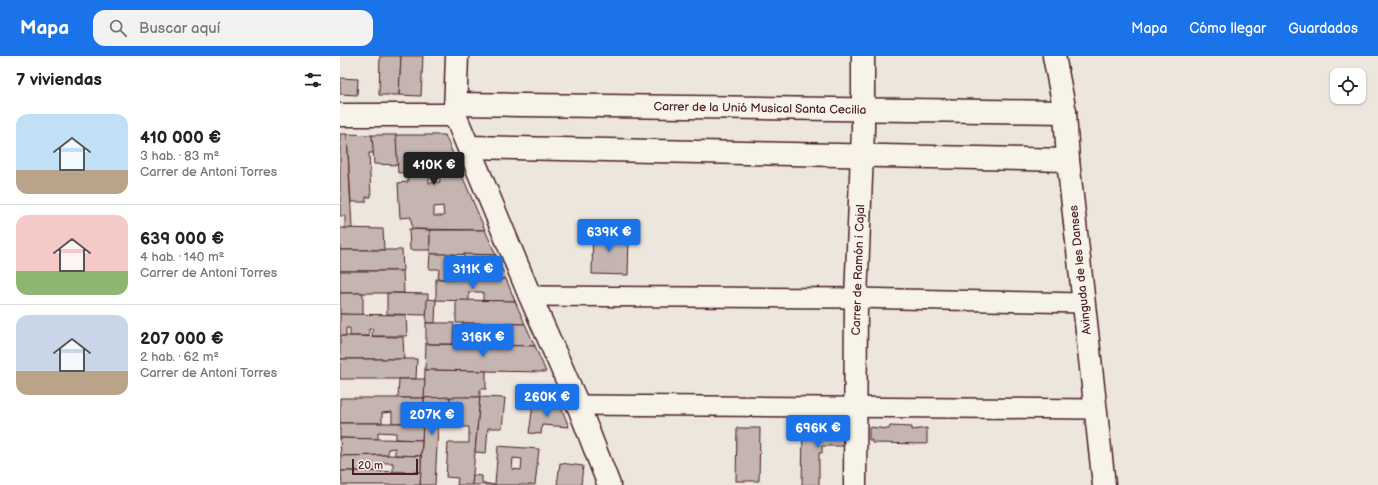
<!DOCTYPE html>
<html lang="es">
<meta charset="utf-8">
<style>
body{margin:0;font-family:"Balsamiq Sans",sans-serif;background:#f2f2f2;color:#222;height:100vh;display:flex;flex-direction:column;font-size:15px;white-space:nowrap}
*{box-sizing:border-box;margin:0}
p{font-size:13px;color:#767676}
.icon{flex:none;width:22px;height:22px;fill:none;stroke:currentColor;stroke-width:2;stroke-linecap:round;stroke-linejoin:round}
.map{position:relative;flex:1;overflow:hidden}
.panel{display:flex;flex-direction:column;background:#fff;width:340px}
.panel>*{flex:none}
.tools{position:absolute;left:990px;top:12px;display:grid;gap:8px}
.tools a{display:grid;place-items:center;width:36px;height:36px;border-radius:8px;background:#fff;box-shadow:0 1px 3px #0004;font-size:20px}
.scale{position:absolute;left:12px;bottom:10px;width:66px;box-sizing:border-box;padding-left:4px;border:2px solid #4a1f2b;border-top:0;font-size:11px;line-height:14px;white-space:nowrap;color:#4a1f2b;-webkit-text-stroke:3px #f7f3e8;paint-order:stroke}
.price{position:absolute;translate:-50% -34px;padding:0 9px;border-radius:4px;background:#1a73e8;color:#fff;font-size:13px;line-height:26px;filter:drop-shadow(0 1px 2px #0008)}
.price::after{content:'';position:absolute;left:50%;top:24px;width:12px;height:9px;margin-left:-6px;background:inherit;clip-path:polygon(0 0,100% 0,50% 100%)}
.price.current{background:#222;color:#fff}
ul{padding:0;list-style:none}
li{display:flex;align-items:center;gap:12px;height:100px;padding:0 16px}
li+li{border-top:1px solid #e0e0e0}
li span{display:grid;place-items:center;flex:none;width:112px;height:80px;border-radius:12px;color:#555}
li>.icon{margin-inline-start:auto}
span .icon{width:48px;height:48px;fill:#fffc;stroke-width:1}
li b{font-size:17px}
h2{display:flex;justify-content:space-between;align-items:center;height:48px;padding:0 16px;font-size:17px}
header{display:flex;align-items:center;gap:24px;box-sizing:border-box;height:56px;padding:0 20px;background:#1a73e8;color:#fff}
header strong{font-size:19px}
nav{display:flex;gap:22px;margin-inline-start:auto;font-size:14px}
.search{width:280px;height:36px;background:#f2f2f2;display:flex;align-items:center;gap:10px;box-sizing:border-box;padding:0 14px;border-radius:12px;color:#767676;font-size:15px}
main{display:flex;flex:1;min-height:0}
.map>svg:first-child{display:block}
.building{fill:#c4b5b0;stroke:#4a1f2b;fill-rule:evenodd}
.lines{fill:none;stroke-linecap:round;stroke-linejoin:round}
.pedestrian-casing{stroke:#4a1f2b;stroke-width:22}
.minor-casing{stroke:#4a1f2b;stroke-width:25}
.pedestrian{stroke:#f7f3e8;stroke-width:19}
.minor{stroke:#f7f3e8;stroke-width:22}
.labels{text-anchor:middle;stroke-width:4;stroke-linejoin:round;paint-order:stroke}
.street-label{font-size:12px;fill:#4a1f2b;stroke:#f7f3e8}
</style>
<header>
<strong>Mapa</strong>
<div class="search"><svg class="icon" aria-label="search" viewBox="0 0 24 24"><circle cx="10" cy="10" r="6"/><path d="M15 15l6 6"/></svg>Buscar aquí</div>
<nav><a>Mapa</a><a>Cómo llegar</a><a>Guardados</a></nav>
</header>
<main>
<section class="panel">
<h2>7 viviendas<svg class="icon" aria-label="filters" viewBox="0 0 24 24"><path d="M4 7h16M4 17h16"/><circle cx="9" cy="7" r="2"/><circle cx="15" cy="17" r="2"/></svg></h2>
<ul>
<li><span style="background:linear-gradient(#bfe0f5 70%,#b9a48a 0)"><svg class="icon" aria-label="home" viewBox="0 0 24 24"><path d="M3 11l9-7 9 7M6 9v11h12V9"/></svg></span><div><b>410 000 €</b><p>3 hab. · 83 m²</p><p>Carrer de Antoni Torres</p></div></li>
<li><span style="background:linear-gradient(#f6c9c9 70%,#8fb573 0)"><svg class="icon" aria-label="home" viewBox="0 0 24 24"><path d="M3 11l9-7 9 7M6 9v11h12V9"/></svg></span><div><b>639 000 €</b><p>4 hab. · 140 m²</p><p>Carrer de Antoni Torres</p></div></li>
<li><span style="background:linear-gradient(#c9d6e8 70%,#b9a48a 0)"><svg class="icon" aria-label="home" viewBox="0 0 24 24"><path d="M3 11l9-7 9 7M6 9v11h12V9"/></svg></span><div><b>207 000 €</b><p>2 hab. · 62 m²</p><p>Carrer de Antoni Torres</p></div></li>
</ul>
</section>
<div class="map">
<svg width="1038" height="429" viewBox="0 0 1038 429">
<rect width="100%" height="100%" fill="#ece6dd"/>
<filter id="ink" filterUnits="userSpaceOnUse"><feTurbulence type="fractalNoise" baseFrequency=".025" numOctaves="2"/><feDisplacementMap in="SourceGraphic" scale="8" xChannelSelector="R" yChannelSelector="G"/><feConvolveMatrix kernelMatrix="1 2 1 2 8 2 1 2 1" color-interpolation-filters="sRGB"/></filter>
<g filter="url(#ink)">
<g class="building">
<polygon points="40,0 61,0 59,39 39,39"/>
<polygon points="61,0 83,0 81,40 59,39"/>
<polygon points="0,22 18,23 17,39 0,38"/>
<polygon points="0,78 7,78 12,173 5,173 5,160 0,160"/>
<polygon points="7,78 32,79 34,97 29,97 31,141 26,141 26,146 11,146"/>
<polygon points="32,79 56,79 58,109 34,108"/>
<path d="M56,79H105L145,174L72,173L71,161L60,162L58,127L68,126V116L58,117ZM99,116L100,126L89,127V117ZM103,150L104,160H94V151Z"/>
<polygon points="253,168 263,168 263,181 289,181 288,219 252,218"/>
<polygon points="0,172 43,173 44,194 0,194"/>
<polygon points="69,173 90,174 90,194 70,194"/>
<polygon points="90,174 145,174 156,199 90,198"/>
<polygon points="0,194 62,194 63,215 0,215"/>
<polygon points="90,198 114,198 114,208 123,208 124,198 156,199 166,223 98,223 99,213 89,213"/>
<polygon points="0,215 63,215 64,237 0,237"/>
<polygon points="96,223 166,223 175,245 143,245 143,236 129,236 129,245 96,244"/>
<polygon points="0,237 23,237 23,259 0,258"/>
<polygon points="47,237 88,238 87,259 47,258"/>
<polygon points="87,243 96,244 95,267 86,267"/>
<polygon points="116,244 175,245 185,268 116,267"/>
<polygon points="0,258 66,259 67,280 32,280 33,273 29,273 29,280 10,280 10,272 6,272 6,280 0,280"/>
<polygon points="86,267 114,267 113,288 86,288"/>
<polygon points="123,267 185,268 195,290 122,289"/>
<polygon points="0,280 63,281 64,303 0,303"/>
<polygon points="86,288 195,290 206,316 85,314"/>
<polygon points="0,303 77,303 76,323 0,323"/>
<polygon points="85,314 146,315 146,333 140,333 140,341 84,342"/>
<polygon points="59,323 85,323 84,342 58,342"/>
<polygon points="110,341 109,371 98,370 95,429 80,429 84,342"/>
<polygon points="110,341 140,341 132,429 117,429 118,422 106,421 108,387 129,387 129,371 109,371"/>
<polygon points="140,341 165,342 162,372 148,372 146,397 135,396"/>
<polygon points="0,342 84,342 83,367 52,367 52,356 42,357 42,367 0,367"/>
<polygon points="193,349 221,351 229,371 202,369 201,378 189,377"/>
<polygon points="0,367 83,367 82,384 56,383 56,377 38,376 38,383 0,382"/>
<polygon points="482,369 503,369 503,390 482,390 482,397 479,397 479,429 462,429 463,372 481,372"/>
<polygon points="550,370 572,371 572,374 587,372 587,388 532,387 532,384 529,384 529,371 549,373"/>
<polygon points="397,372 420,372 419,425 396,425"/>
<polygon points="0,382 82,384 81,400 55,399 55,392 48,393 48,399 1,400"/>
<path d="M158,390L199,393L195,429H155ZM173,402L182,403L181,414L172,413Z"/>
<polygon points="48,399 81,400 81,416 53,416 53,407 41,407 41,415 1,415 1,400"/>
<polygon points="220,407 243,410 241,429 217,429"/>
<polygon points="1,415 81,416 80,429 2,429"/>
<polygon points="133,419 142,420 142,427 155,429 132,429"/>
</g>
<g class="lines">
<g class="pedestrian-casing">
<g id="pedestrian">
<polyline points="190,240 516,242 743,247"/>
<polyline points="238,349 754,353"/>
</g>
</g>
<g class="minor-casing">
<g id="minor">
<polyline points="117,0 115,59 190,240 238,349 269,429"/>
<polyline points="714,0 725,56 728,104 764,429"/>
<polyline points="115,48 725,56"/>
<polyline points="0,59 115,59"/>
<polyline points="129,91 728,104"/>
<polyline points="515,429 516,242 523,73 523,0"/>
</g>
</g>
<use href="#pedestrian" class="pedestrian"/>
<use href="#minor" class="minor"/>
</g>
</g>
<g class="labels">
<g class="street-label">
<text transform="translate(420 52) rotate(1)" y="4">Carrer de la Unió Musical Santa Cecilia</text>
<text transform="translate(518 214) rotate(-88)" y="4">Carrer de Ramón i Cajal</text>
<text transform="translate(740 214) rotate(-96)" y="4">Avinguda de les Danses</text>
</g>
</g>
</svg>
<div class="tools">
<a><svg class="icon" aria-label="locate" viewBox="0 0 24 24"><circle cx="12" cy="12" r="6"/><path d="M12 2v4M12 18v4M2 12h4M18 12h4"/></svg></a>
</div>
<div class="scale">20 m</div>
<b class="price current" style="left:94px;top:130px">410K €</b>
<b class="price" style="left:269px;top:197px">639K €</b>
<b class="price" style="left:133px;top:234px">311K €</b>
<b class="price" style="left:143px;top:302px">316K €</b>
<b class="price" style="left:207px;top:362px">260K €</b>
<b class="price" style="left:92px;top:380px">207K €</b>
<b class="price" style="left:478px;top:393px">696K €</b>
</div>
</main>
